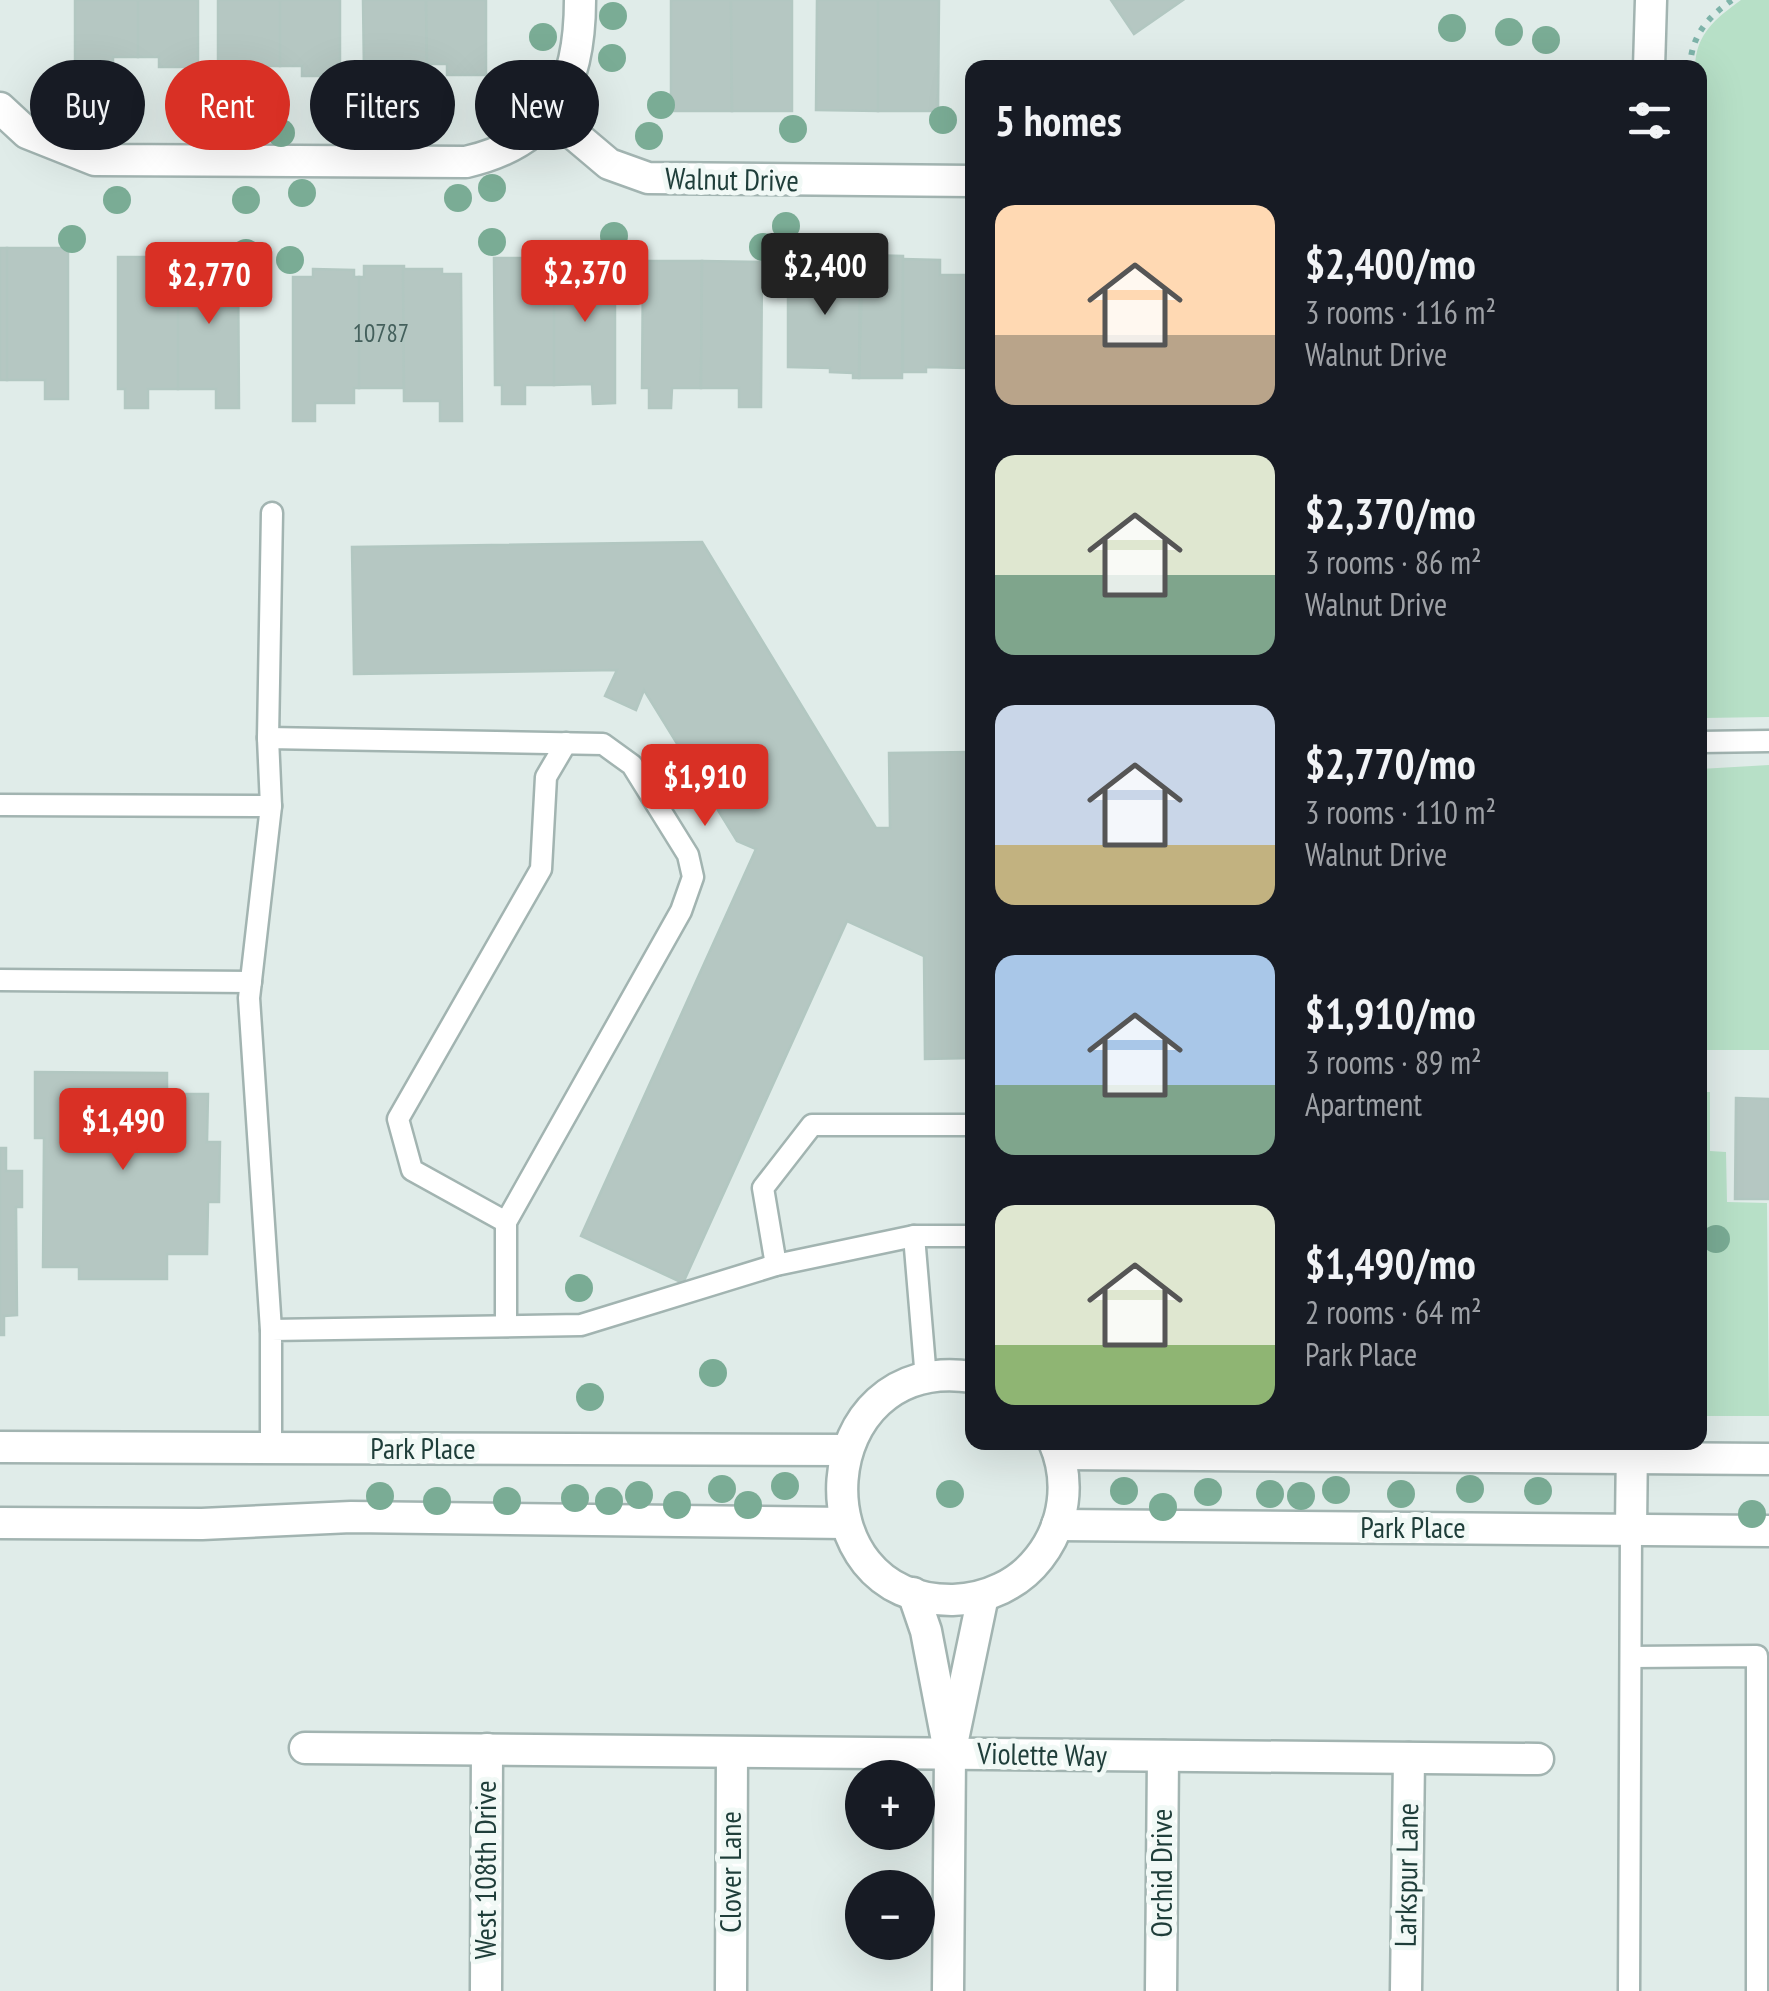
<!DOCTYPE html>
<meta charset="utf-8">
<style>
body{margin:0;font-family:"PT Sans Narrow",sans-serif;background:#20242c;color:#f1f3f6;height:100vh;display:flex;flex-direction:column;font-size:38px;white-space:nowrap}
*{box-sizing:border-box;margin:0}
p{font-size:32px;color:#9ea1a6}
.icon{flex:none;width:55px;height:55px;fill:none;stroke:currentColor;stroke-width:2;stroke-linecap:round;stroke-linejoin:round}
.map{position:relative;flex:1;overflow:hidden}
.side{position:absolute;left:965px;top:60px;width:742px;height:1390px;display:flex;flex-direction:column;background:#171b24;border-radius:20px;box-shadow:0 10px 40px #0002}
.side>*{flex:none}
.top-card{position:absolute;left:30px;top:60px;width:785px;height:90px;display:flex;gap:20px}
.controls{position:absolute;left:845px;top:1760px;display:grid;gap:20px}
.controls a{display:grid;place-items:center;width:90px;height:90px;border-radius:50%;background:#171b24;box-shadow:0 10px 40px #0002;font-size:50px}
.price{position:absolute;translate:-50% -85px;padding:0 22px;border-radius:10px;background:#d93025;color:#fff;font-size:32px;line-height:65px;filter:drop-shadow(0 2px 5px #0008)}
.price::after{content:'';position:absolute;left:50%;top:60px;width:30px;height:22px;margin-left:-15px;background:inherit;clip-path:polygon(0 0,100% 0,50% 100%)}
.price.on{background:#222;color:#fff}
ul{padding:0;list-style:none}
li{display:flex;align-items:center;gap:30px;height:250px;padding:0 30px}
li span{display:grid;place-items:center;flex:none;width:280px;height:200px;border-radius:20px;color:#555}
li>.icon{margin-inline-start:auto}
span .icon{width:120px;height:120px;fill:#fffc;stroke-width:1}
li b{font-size:42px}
h2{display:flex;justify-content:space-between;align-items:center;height:120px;padding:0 30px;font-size:42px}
.chip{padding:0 35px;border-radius:45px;background:#171b24;box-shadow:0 10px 40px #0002;font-size:35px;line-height:90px}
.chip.on{background:#d93025;color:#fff}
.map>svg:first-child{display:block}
.green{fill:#b7e0c7}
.building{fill:#b5c7c2;stroke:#b2c7c1;stroke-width:2.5}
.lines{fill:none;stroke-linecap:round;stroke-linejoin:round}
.lane-casing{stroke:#a2b4b1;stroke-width:25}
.street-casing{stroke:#a2b4b1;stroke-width:35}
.path{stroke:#7eb3a9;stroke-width:6;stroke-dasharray:5 8;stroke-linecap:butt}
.lane{stroke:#fff;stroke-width:20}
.street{stroke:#fff;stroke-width:30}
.tree{fill:#7aac95}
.labels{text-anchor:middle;stroke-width:10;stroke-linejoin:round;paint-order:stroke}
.number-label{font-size:25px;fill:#44605c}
.street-label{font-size:30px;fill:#1f3e3a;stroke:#f1f9f6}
</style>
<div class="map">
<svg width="1769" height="1991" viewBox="0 0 1769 1991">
<rect width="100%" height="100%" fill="#e0ece9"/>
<g class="green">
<path d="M1741,0H1769V717L1703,718L1700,68L1695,67C1696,34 1715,19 1741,0Z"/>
<polygon points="1769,765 1769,1050 1700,1050 1700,769"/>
<polygon points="1700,1092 1710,1092 1710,1151 1726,1152 1727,1202 1767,1203 1769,1416 1700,1416"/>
</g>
<g class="building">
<polygon points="75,0 138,0 138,57 113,57 113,67 75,67"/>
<polygon points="138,0 198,0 198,67 159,67 159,57 138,57"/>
<polygon points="218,0 280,0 280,66 256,66 256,77 218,77"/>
<polygon points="280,0 340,0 340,76 302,76 302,66 280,66"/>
<polygon points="363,0 426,0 427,64 402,64 402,74 364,74"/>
<polygon points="426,0 486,0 486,75 447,75 447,64 427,64"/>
<polygon points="671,0 731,0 732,111 671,111"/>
<polygon points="731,0 792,0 792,111 732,111"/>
<polygon points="817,0 878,0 878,111 816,110"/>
<polygon points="878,0 939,0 938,111 878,111"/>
<polygon points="1111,0 1183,0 1134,34"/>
<rect x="0" y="248" width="7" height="132"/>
<polygon points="7,248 68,248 68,399 45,399 45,380 7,380"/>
<polygon points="863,255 903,256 902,378 859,378"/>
<polygon points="118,257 178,257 178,389 148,389 148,408 125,408 125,389 118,389"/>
<polygon points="178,257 238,257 239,408 216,408 216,389 178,389"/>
<polygon points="494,258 554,258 554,385 525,385 525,404 502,404 502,385 495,385"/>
<polygon points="554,258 615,258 615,403 593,404 592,384 554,385"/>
<polygon points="903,259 940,260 940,275 966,275 966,368 926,367 926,372 903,372"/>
<polygon points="643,261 702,261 701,388 672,388 671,408 649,408 649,388 642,388"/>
<polygon points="702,261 762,262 761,407 739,407 739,388 701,388"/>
<polygon points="815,261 855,261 855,270 860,270 859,378 853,378 853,373 830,372 830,368 788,367 788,276 815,276"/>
<polygon points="364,266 404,266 404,388 359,388 359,277 364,277"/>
<polygon points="313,269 354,270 354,277 359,277 359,388 354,388 354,403 315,403 315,421 293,421 293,277 313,277"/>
<polygon points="403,269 442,269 442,274 461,274 462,421 440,421 440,401 404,401"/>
<polygon points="702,542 876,828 890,828 889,753 972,752 972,1058 925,1059 924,956 847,921 683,1283 581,1236 756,849 737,841 644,690 636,710 605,696 617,670 354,674 352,547"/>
<polygon points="35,1072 167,1073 167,1094 208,1094 207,1142 220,1142 219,1202 208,1202 207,1254 167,1254 167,1279 79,1279 79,1267 43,1267 44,1138 35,1138"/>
<polygon points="1736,1098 1769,1099 1769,1199 1735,1199"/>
<polygon points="0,1148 6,1148 6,1171 22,1171 22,1207 16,1207 17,1315 4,1316 4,1335 0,1335"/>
</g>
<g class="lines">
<g class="lane-casing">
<g id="lane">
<polyline points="268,738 272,513"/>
<polyline points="1700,742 1769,741"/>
<polyline points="0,805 271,806"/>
<polyline points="0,980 251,982"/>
<polyline points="506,1222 412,1170 398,1119 541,869 546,777 566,743"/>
<polyline points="914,1236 926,1379"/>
<polyline points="776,1265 763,1188 812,1125 972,1125"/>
<polyline points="271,1330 249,998 271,806 268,738 603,744 632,765 688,855 693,877 681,911 506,1222 506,1326"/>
<polyline points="271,1449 271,1330 581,1325 776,1265 914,1236 972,1236"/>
<polyline points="1631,1657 1757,1656 1757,1991"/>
<polyline points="1629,1991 1631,1529"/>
</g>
</g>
<g class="street-casing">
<g id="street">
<polyline points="1649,68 1651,0"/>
<path d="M0,108L27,133L95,160L466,162C554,142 580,85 580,0"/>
<polyline points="551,115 609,164 648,178 972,181"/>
<path d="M972,1377C810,1352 795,1602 953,1600C987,1599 1019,1584 1039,1558C1065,1525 1071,1481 1054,1442"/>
<polyline points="0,1447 847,1450"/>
<polyline points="1059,1454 1769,1459"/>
<polyline points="0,1523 202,1524 351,1517 846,1523"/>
<polyline points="1057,1525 1769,1531"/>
<polyline points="1631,1529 1632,1442"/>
<polyline points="913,1593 926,1631 948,1746"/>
<polyline points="305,1748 1538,1759"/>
<polyline points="486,1991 487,1749"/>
<polyline points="731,1991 732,1753"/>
<polyline points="948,1991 950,1754 983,1596"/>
<polyline points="1161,1991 1163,1756"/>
<polyline points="1406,1991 1409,1758"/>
</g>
</g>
<path class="path" d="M1690,68C1691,36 1707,18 1732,0"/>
<use href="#lane" class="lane"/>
<use href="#street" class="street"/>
</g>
<g class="tree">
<circle cx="613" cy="16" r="14"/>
<circle cx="1452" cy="28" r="14"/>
<circle cx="1509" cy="32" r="14"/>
<circle cx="543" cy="37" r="14"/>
<circle cx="1546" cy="40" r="14"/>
<circle cx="612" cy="58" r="14"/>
<circle cx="515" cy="103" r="14"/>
<circle cx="661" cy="105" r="14"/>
<circle cx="943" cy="120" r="14"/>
<circle cx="425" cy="129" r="14"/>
<circle cx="793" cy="129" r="14"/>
<circle cx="281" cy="133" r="14"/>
<circle cx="354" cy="134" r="14"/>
<circle cx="649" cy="136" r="14"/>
<circle cx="492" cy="188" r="14"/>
<circle cx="302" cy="193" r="14"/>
<circle cx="458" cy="198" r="14"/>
<circle cx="117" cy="200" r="14"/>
<circle cx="246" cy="200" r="14"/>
<circle cx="786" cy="226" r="14"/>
<circle cx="614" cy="236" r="14"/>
<circle cx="72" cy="239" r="14"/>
<circle cx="492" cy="242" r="14"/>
<circle cx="763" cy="247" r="14"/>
<circle cx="246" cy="253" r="14"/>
<circle cx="290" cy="260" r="14"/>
<circle cx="794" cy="261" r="14"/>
<circle cx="1716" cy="1239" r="14"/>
<circle cx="579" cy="1288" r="14"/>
<circle cx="713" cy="1373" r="14"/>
<circle cx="590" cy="1397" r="14"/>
<circle cx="785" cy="1486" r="14"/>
<circle cx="722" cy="1489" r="14"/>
<circle cx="1470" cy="1489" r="14"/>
<circle cx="1336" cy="1490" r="14"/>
<circle cx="1124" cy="1491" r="14"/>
<circle cx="1538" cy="1491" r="14"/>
<circle cx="1208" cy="1492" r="14"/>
<circle cx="950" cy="1494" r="14"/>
<circle cx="1270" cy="1494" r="14"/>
<circle cx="1401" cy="1494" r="14"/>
<circle cx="639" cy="1495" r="14"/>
<circle cx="380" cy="1496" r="14"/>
<circle cx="1301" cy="1496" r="14"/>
<circle cx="575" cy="1498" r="14"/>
<circle cx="437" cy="1501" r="14"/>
<circle cx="507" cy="1501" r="14"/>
<circle cx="609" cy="1501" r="14"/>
<circle cx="677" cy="1505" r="14"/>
<circle cx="748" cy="1505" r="14"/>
<circle cx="1163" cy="1507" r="14"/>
<circle cx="1752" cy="1514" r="14"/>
</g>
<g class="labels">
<g class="number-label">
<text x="381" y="342">10787</text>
</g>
<g class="street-label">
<text transform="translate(732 180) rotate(1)" y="10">Walnut Drive</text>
<text x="423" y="1459">Park Place</text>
<text x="1413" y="1538">Park Place</text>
<text transform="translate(1042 1755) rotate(1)" y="10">Violette Way</text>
<text transform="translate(486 1870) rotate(-90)" y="10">West 108th Drive</text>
<text transform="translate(731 1872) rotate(-90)" y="10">Clover Lane</text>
<text transform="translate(1162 1873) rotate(-90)" y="10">Orchid Drive</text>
<text transform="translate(1407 1875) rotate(-89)" y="10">Larkspur Lane</text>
</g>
</g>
</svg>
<div class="controls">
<a>+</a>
<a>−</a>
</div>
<b class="price on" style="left:825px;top:318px">$2,400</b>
<b class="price" style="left:585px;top:325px">$2,370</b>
<b class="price" style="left:209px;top:327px">$2,770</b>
<b class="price" style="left:705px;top:829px">$1,910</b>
<b class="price" style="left:123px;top:1173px">$1,490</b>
<div class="top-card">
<a class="chip">Buy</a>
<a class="chip on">Rent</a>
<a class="chip">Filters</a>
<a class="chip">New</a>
</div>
<section class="side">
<h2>5 homes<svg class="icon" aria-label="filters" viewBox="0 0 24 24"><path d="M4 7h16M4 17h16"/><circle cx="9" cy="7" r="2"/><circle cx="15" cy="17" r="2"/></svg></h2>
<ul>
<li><span style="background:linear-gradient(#ffd9b3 65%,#b9a48a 0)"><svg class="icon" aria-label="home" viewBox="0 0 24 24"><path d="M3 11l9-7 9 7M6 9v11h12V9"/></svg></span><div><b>$2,400/mo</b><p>3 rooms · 116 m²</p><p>Walnut Drive</p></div></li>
<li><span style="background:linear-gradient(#dfe7d0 60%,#7fa58c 0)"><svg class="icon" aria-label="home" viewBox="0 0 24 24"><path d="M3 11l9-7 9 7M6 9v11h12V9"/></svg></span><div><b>$2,370/mo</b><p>3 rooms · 86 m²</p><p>Walnut Drive</p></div></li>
<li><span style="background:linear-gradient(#c9d6e8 70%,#c2b280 0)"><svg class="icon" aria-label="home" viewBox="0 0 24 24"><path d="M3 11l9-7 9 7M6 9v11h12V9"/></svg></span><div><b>$2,770/mo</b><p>3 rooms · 110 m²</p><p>Walnut Drive</p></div></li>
<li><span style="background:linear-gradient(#a9c7e8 65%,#7fa58c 0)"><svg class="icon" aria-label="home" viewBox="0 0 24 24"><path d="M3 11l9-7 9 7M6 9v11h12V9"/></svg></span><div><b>$1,910/mo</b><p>3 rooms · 89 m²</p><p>Apartment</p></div></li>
<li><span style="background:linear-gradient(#dfe7d0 70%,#8fb573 0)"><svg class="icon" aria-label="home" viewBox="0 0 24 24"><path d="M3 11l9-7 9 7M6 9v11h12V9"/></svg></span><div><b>$1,490/mo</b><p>2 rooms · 64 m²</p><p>Park Place</p></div></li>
</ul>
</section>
</div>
